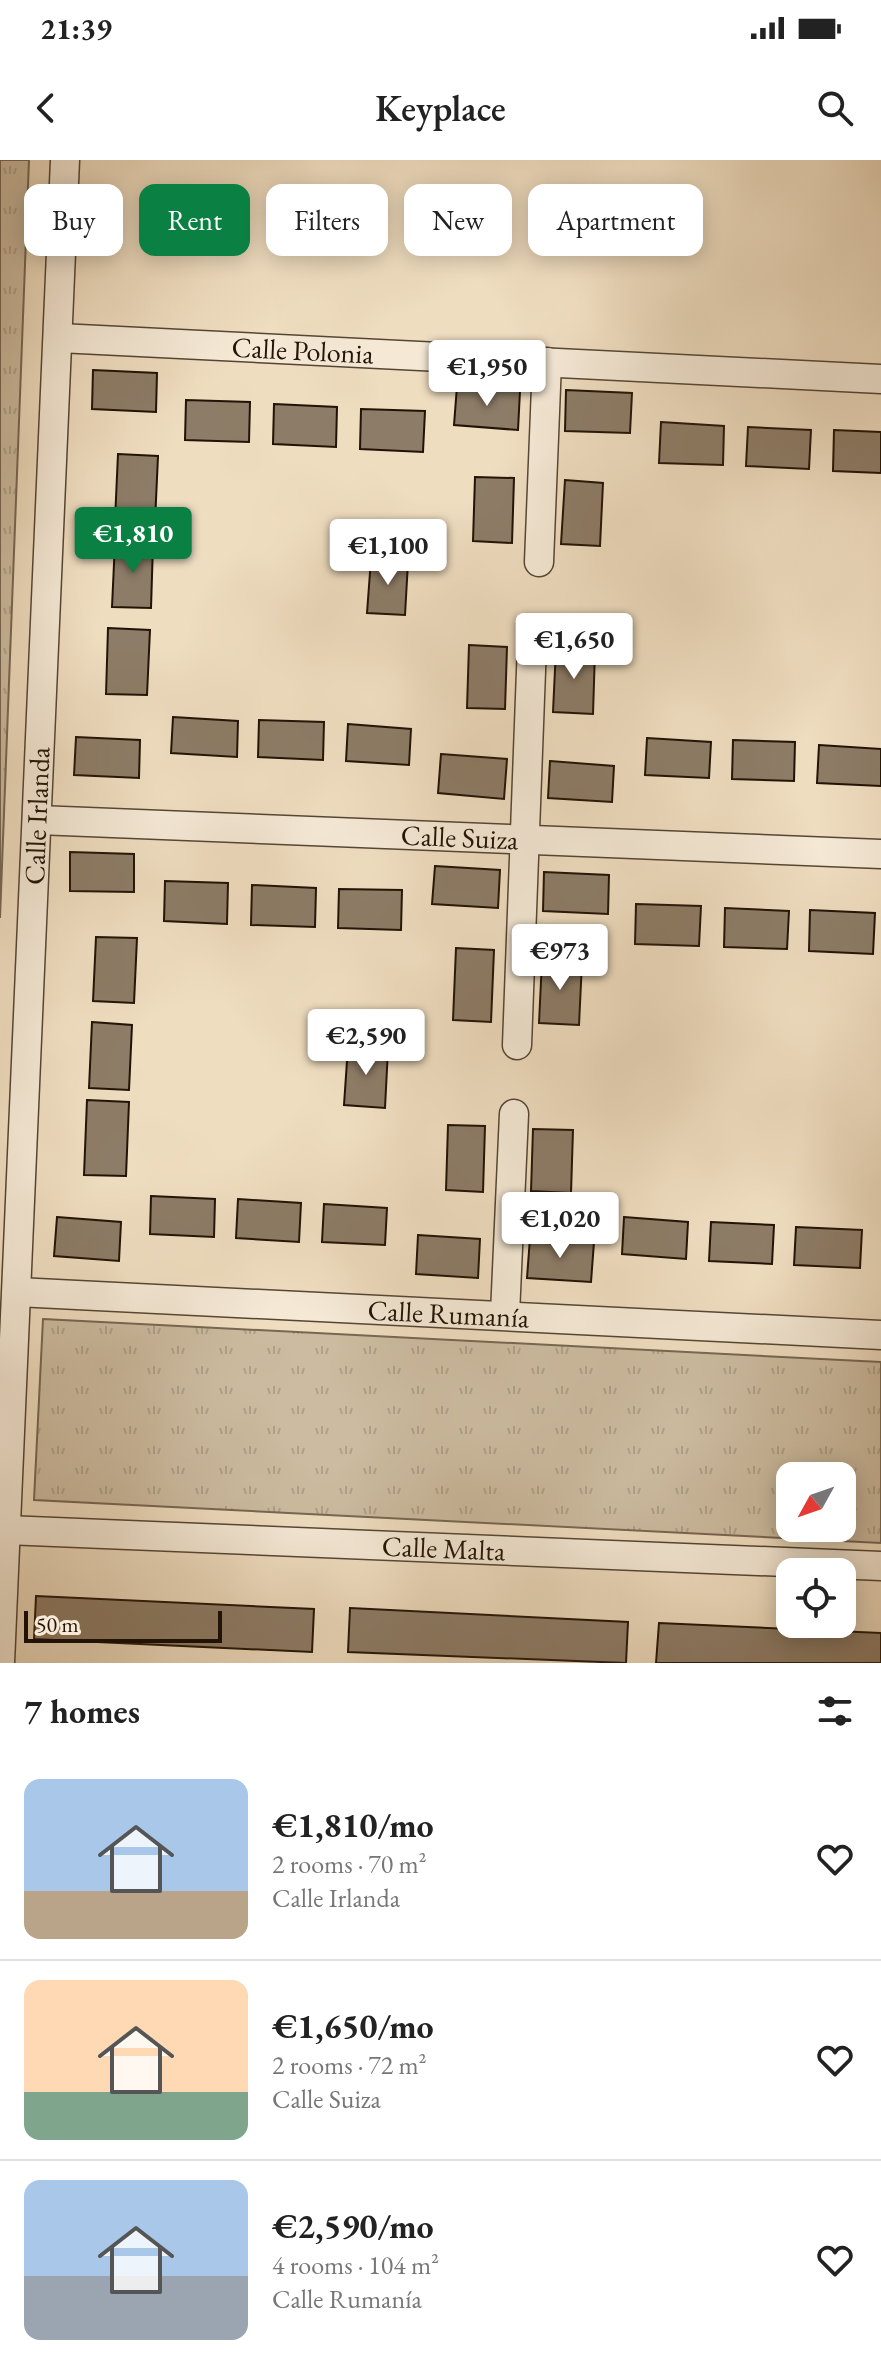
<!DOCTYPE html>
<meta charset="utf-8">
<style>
body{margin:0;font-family:"EB Garamond",serif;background:#f2f2f2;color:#222;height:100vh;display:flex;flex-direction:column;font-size:30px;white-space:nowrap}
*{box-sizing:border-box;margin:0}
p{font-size:26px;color:#767676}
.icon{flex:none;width:44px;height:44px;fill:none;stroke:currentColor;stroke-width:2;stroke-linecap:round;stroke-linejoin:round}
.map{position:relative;height:1503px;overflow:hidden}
.sheet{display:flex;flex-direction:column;background:#fff;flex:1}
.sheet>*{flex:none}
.guide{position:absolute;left:24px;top:24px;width:834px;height:72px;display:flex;gap:16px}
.needle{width:52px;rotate:230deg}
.tools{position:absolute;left:776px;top:1302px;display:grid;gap:16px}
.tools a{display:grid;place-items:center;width:80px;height:80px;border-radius:16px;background:#fff;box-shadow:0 4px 20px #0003;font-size:40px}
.scale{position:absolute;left:24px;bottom:20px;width:198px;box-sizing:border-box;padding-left:8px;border:4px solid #221306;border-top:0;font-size:22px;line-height:28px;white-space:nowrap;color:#221306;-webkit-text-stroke:6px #f5e9d6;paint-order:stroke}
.price{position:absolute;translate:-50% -68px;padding:0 18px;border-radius:8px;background:#fff;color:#222;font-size:26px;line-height:52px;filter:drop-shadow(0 2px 4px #0008)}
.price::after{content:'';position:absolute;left:50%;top:48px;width:24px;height:18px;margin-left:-12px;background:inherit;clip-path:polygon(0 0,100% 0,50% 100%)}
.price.current{background:#0b8043;color:#fff}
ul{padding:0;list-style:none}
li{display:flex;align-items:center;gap:24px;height:200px;padding:0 24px}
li+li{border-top:2px solid #e0e0e0}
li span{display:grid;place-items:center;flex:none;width:224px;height:160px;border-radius:16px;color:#555}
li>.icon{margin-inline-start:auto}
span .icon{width:96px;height:96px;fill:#fffc;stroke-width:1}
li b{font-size:34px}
h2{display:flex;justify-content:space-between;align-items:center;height:96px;padding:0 24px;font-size:34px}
.pill{padding:0 28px;border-radius:16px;background:#fff;box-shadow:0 4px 20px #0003;font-size:28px;line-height:72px}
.pill.current{background:#0b8043;color:#fff}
.status{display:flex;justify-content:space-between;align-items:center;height:56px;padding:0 40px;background:#fff;direction:ltr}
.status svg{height:22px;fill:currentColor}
header{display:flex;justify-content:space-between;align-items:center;height:104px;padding:0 24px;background:#fff;font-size:36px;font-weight:600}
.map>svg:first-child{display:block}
.grass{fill:url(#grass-tufts);stroke:#776753;stroke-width:2;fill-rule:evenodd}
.building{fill:#8d7c67;stroke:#221306;stroke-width:2}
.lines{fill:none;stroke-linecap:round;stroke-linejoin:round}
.minor-casing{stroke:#554634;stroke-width:31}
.minor{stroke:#f5e9d6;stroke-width:28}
.labels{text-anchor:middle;stroke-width:6;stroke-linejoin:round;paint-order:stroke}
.street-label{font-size:28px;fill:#221306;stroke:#f5e9d6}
</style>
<div class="status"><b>21:39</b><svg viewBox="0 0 49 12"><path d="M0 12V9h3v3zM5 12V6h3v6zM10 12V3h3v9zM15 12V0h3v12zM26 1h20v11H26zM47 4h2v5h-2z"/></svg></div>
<header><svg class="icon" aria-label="back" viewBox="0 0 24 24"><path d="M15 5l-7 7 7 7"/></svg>Keyplace<svg class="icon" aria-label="search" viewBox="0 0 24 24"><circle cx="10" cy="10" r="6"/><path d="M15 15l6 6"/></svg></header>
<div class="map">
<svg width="881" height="1503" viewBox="0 0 881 1503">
<defs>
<pattern id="grass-tufts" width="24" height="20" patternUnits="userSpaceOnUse" patternTransform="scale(2)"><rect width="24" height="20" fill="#ccbba0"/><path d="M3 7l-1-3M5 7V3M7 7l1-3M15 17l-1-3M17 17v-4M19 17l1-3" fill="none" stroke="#afa088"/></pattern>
</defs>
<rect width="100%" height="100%" fill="#efddc0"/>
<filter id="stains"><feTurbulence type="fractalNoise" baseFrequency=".0025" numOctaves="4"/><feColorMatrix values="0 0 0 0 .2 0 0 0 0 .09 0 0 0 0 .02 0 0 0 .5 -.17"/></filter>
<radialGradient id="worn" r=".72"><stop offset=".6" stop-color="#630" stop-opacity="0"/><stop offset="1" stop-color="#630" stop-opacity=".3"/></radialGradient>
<g class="grass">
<polygon points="0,0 29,0 0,758"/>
<path d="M43,1159L881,1202V1383L34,1340ZM790,1316H842V1368H790Z"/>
</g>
<g class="building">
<polygon points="93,210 157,213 156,252 92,249"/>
<polygon points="457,226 520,231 518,270 454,265"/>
<polygon points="566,230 632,233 630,273 565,271"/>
<polygon points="186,240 250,242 249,282 185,280"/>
<polygon points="274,244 337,247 336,287 273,284"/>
<polygon points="361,249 425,251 423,292 360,289"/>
<polygon points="661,262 724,266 723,305 659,303"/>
<polygon points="748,267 811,270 809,309 746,306"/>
<polygon points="834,270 881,272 881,313 833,311"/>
<polygon points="118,294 158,296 155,362 115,360"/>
<polygon points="475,317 514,318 512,383 473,381"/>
<polygon points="565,320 603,323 600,386 561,384"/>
<polygon points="115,382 153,384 151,448 112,447"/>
<polygon points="371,399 408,402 405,455 367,453"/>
<polygon points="108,468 150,470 147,535 106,534"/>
<polygon points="469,485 507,487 505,549 467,548"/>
<polygon points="556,488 595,491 593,554 553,552"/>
<polygon points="173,557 238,561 237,597 171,593"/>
<polygon points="259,560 324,562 323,600 258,597"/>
<polygon points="348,564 411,569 409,605 346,601"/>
<polygon points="76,577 140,580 139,618 74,615"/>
<polygon points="647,578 711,582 709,618 645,615"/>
<polygon points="733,580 795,582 794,621 732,619"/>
<polygon points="819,585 881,589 881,626 817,623"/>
<polygon points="441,594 507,599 504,639 438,633"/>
<polygon points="550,601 614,606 612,642 548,638"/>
<polygon points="70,692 134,694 134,732 70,731"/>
<polygon points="435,706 500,710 498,748 432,744"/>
<polygon points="544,712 609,715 608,754 543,751"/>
<polygon points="165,721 228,723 227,764 164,761"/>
<polygon points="252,725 316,728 315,767 251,765"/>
<polygon points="339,729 402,730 401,770 338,768"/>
<polygon points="636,744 701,746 699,786 635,784"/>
<polygon points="725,748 789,751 787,789 724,787"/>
<polygon points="810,750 875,753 873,794 809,791"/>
<polygon points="96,777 137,778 134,843 93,841"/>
<polygon points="456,788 494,790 491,862 453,860"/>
<polygon points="542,800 582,802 579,865 539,863"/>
<polygon points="92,862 132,865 129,930 89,928"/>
<polygon points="348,886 388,889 385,948 344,945"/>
<polygon points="87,940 129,942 126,1016 84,1015"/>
<polygon points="448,965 485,966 483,1032 446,1030"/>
<polygon points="533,969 573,970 571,1033 531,1031"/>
<polygon points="151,1036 215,1039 214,1077 150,1074"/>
<polygon points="238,1039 301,1043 299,1082 236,1078"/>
<polygon points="324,1044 387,1048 385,1085 322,1082"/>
<polygon points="57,1057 121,1062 119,1101 54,1096"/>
<polygon points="624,1057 688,1062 686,1099 622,1094"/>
<polygon points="711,1062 774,1065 772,1104 709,1101"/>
<polygon points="796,1067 862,1070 860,1108 794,1105"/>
<polygon points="418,1075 480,1079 478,1118 416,1114"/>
<polygon points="530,1078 594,1082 591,1122 527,1118"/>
<polygon points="36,1436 314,1449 312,1492 34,1479"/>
<polygon points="350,1448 628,1462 626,1503 348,1492"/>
<polygon points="659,1463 881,1473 881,1503 656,1503"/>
</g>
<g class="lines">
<g class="minor-casing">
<g id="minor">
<path id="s1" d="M59,178L881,219"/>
<polyline points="539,402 547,202"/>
<path id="s2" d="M38,660L881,694"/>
<polyline points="517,885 532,484"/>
<path id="s3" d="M17,1132L881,1175"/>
<polyline points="505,1154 514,954"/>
<path id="s4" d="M6,1370L881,1406"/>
<path id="s5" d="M0,1503L65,0"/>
</g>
</g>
<use href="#minor" class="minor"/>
</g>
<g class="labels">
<g class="street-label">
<text dy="10" stroke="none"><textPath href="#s1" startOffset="244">Calle Polonia</textPath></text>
<text dy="10" stroke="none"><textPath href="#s5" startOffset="848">Calle Irlanda</textPath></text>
<text dy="10" stroke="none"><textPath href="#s2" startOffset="422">Calle Suiza</textPath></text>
<text dy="10" stroke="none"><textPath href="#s3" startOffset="432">Calle Rumanía</textPath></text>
<text dy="10" stroke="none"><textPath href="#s4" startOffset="438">Calle Malta</textPath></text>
</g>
</g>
<rect width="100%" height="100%" filter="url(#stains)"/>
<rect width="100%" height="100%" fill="url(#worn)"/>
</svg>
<div class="tools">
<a><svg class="needle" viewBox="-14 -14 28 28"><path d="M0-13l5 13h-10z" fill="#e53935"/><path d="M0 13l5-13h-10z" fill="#767676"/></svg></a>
<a><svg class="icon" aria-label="locate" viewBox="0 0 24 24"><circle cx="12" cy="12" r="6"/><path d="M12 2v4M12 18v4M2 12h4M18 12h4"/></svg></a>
</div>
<div class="scale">50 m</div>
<b class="price" style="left:487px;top:248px">€1,950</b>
<b class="price current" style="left:133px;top:415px">€1,810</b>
<b class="price" style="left:388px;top:427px">€1,100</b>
<b class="price" style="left:574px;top:521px">€1,650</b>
<b class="price" style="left:560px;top:832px">€973</b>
<b class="price" style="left:366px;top:917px">€2,590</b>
<b class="price" style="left:560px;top:1100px">€1,020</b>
<div class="guide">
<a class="pill">Buy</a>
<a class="pill current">Rent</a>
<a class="pill">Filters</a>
<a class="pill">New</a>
<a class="pill">Apartment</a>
</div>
</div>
<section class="sheet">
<h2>7 homes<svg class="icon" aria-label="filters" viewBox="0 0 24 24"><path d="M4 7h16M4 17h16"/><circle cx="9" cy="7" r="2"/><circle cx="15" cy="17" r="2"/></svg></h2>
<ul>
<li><span style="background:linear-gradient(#a9c7e8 70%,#b9a48a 0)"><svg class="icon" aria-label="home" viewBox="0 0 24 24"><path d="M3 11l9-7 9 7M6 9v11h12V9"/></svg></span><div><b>€1,810/mo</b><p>2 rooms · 70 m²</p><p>Calle Irlanda</p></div><svg class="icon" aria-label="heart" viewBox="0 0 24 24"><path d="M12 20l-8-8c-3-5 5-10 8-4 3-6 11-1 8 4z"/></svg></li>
<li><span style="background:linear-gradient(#ffd9b3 70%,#7fa58c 0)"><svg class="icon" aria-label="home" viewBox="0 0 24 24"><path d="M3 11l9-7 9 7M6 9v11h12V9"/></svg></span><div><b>€1,650/mo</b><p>2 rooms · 72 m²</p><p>Calle Suiza</p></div><svg class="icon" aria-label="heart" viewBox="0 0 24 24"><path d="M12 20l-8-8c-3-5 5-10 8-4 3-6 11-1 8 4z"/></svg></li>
<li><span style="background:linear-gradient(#a9c7e8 60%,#9aa5b1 0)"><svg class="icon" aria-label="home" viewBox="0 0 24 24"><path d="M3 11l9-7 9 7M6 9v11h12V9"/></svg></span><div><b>€2,590/mo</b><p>4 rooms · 104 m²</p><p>Calle Rumanía</p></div><svg class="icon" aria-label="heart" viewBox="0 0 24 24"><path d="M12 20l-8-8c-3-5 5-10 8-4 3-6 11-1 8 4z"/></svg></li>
</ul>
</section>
